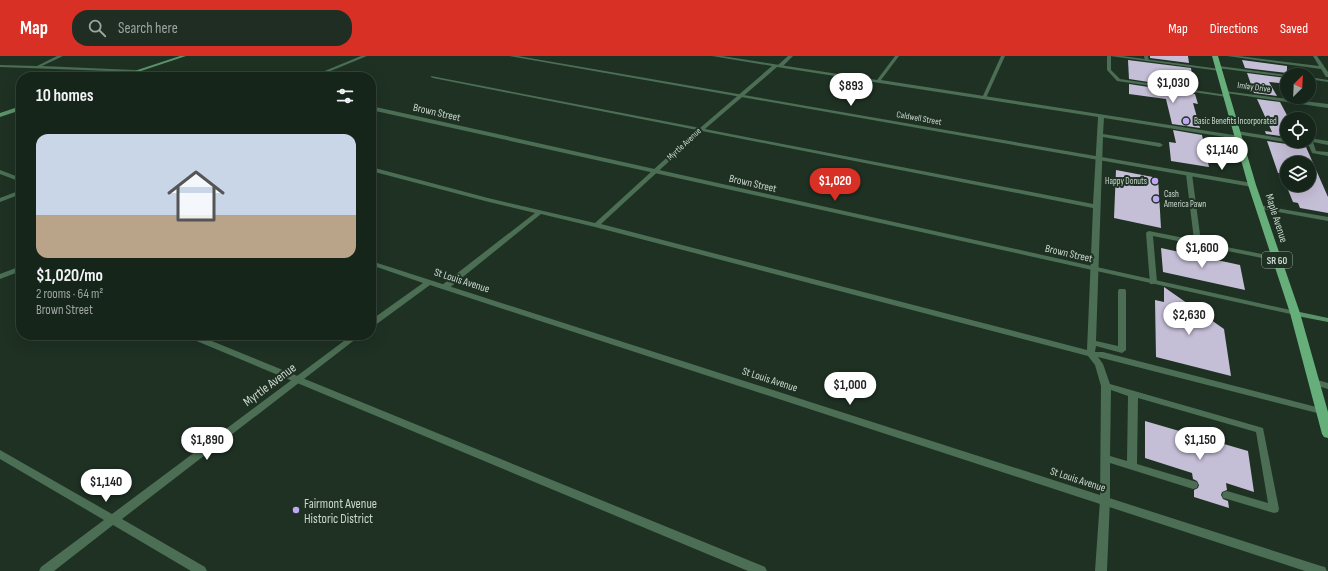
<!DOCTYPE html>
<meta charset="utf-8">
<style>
body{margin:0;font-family:"Sofia Sans Condensed",sans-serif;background:#1f2d23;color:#f1f3f6;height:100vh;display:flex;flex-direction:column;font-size:15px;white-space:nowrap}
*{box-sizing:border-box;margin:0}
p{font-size:13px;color:#9ea5a2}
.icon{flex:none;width:22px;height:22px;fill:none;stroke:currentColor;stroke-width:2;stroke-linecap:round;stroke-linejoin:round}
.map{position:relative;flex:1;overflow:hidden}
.details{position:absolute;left:16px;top:16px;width:360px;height:268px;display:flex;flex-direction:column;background:#16251a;border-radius:16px;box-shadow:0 4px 16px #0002,0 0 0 1px #354239}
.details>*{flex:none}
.needle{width:26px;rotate:24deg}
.tools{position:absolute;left:1280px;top:12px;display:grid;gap:8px}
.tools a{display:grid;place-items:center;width:36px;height:36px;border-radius:50%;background:#16251a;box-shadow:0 4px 16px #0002,0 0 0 1px #354239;font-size:20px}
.price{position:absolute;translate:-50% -34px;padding:0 9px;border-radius:14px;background:#fff;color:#222;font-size:13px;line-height:26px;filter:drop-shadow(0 1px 2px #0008)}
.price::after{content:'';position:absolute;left:50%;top:24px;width:12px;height:9px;margin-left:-6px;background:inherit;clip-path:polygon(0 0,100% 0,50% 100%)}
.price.on{background:#d93025;color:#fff}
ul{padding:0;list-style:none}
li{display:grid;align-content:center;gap:8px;height:212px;padding:0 20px}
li+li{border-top:1px solid #354239}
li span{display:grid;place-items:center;height:124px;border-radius:12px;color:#555}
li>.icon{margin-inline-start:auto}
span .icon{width:72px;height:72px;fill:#fffc;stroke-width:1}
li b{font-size:17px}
h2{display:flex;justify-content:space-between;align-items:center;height:48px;padding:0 20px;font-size:17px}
header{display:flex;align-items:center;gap:24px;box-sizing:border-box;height:56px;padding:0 20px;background:#d93025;color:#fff}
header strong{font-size:19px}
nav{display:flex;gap:22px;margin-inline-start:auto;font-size:14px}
.search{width:280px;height:36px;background:#1f2d23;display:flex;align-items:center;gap:10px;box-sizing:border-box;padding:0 14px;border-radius:16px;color:#9ea5a2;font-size:15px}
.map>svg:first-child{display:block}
.building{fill:#c5bed7;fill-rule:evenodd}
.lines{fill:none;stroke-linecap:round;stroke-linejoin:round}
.lane{fill:#4b6e54;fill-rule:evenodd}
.street{fill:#4b6e54;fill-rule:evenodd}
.secondary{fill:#5b936a;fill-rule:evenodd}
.primary{fill:#66af7a;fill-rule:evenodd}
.poi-dot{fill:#c0a8f4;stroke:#1e3123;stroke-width:1.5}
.labels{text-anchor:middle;stroke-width:4;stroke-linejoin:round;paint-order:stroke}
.far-street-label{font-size:9px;fill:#cbd7ce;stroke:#1e3123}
.far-poi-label{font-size:9px;fill:#cbd7ce;stroke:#1e3123;text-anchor:start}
.shield{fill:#1e3123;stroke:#97a59b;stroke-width:1}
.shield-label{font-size:10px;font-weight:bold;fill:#cbd7ce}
.street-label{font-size:11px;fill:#cbd7ce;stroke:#1e3123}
.near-street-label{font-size:13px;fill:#cbd7ce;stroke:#1e3123}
.near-poi-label{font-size:13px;fill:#cbd7ce;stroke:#1e3123;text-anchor:start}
</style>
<header>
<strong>Map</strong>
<div class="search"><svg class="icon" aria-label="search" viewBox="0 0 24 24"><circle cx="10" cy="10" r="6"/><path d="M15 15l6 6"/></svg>Search here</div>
<nav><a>Map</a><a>Directions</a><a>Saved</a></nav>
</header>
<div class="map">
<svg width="1328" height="515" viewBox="0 0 1328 515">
<rect width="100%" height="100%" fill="#1e3123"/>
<g class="building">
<polygon points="1150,0 1188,0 1189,7 1150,2"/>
<polygon points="1128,4 1191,12 1194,33 1129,23"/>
<polygon points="1242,4 1287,10 1287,17 1245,12"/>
<polygon points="1247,17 1287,22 1287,28 1269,26 1277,40 1254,37"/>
<polygon points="1129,28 1195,38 1198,48 1193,47 1200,72 1172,68 1166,43 1129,38"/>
<polygon points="1257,43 1280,46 1289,63 1287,63 1287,81 1266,78 1265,75 1272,76"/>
<polygon points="1173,74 1202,79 1209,111 1171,105 1169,86 1176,87"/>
<path d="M1267,85L1306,91L1328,141V157L1300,152L1298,147L1293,146L1284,124L1285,118L1278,117ZM1287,107H1309V129H1287Z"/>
<polygon points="1116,114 1158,122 1161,172 1114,162"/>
<polygon points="1161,192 1240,209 1245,234 1163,216"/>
<polygon points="1164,231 1224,273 1231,320 1156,301 1155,244 1164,246"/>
<polygon points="1145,365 1248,395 1254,436 1226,427 1227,434 1222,436 1221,439 1223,443 1228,445 1229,452 1194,441 1194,434 1198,432 1199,429 1197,425 1193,423 1192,417 1145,402"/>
</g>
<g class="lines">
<g class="lane">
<polygon points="57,0 63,0 42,10 135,14 137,15 135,16 0,11 0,9 37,10"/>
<path d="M712,0H722L877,24L895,0H899L881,24L1240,80V82L1238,83L1104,62L1103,78L1160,87L1163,89L1160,91L1103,81L1096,285L1118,290V235L1119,233H1125L1126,235V294L1122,297L1096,290L1095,296H1103L1324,353L1326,355L1324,357L1321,358L1098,301L1103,308L1110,328L1263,372L1279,453L1278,456L1274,457L1227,443L1223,442L1222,439L1223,436L1227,435L1268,447L1256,376L1138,342L1137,408L1197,426L1198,429L1197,432L1193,433L1110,407V444L1107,515H1095L1100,444L1101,330L1095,309L1088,300L595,171L541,158L448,233H442L441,231L442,229L535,157L485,145L371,115V111L488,142L595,167L697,74L433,22L431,21V20L700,72L772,10ZM777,11L1098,61L1093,148L705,73ZM702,75L1093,152L1087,294L601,168ZM1111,334L1128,340L1127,405L1110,400Z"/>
<polygon points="1107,0 1111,0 1111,14 1120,23 1227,39 1229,40 1227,41 1117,25 1107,14"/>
<polygon points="1144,0 1148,0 1149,5 1145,5"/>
<polygon points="1227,0 1239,0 1319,10 1313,0 1317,0 1328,16 1328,21 1326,21 1321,13"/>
<polygon points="1219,10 1287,19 1289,19 1287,19 1287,21 1217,12 1217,10"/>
<polygon points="1309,21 1328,24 1328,26 1309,23"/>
<polygon points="1237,75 1287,83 1287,85 1307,87 1307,85 1309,85 1309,82 1328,85 1328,89 1313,86 1316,95 1328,96 1328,100 1312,97 1309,90 1235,78 1234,77"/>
<polygon points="0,114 21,122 21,126 0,118"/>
<polygon points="1189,116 1192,118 1201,186 1277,201 1281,203 1280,205 1277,205 1153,180 1157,226 1153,228 1150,228 1146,177 1147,176 1149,175 1194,184 1186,118"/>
<polygon points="1259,149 1328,161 1328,165 1257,152 1256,151"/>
<polygon points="21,210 21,215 0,223 0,218"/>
<polygon points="186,279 197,279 765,511 767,515 748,515 187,281"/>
<polygon points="1314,323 1328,327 1328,333 1311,328 1310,326 1311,324"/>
</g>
<g class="street">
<polygon points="361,0 367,0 316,21 310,21"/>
<polygon points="509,0 518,0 1252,127 1255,129 1252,131"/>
<polygon points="788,0 793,0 782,11 778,11 778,9"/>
<polygon points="1001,0 1005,0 986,42 982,43 982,42"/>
<polygon points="1110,0 1122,0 1220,13 1222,14 1220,15"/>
<polygon points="1224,35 1328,48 1328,52 1226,37 1224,37"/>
<polygon points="371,50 1295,255 1299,257 1295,259 371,54"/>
<polygon points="21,134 21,138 0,146 0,142"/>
<polygon points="371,205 1321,510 1325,511 1327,515 1305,515 430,229 374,270 371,270 371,264 423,227 371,209"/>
<polygon points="352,279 361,279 122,463 205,511 207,515 191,515 113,469 54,515 39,515 41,511 104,464 0,403 0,394 112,458"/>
</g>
<g class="secondary">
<polygon points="180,0 186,0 123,21 116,21"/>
<polygon points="21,50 21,54 0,61 0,57"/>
<polygon points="1292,255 1295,255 1328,262 1328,266 1292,259 1291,257"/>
</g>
<polygon class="primary" points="1212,0 1218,0 1256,129 1300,257 1328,356 1328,382 1324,381 1322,378 1290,257 1248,129"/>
</g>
<g class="poi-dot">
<circle cx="1186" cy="65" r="4"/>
<circle cx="1155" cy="125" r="4"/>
<circle cx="1156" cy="143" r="4"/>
<circle cx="296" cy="454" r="4"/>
</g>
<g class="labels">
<g class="far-street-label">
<text transform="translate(1254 31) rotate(8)" y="3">Imlay Drive</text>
<text transform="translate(919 62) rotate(10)" y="3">Caldwell Street</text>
<text transform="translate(684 88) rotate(-43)" y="3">Myrtle Avenue</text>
</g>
<g class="far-poi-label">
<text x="1194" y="68">Basic Benefits Incorporated</text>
<text x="1147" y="128" text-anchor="end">Happy Donuts</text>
<text x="1164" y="141">Cash<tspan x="1164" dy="10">America Pawn</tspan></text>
</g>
<rect class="shield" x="1262" y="196" width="30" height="16" rx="3"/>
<g class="shield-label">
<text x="1277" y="208">SR 60</text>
</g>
<g class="street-label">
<text transform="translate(437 56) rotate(13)" y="4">Brown Street</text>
<text transform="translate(753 127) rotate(13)" y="4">Brown Street</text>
<text transform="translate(1277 162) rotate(72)" y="4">Maple Avenue</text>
<text transform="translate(1069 197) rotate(13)" y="4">Brown Street</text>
<text transform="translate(462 224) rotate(18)" y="4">St Louis Avenue</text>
<text transform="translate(770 323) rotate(18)" y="4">St Louis Avenue</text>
<text transform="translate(1078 423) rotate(18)" y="4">St Louis Avenue</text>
</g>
<g class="near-street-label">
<text transform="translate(269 328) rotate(-37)" y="5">Myrtle Avenue</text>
</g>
<g class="near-poi-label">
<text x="304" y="452">Fairmont Avenue<tspan x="304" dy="15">Historic District</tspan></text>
</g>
</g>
</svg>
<div class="tools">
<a><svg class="needle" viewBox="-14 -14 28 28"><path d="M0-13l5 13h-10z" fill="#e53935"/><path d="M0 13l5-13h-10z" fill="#9ea5a2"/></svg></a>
<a><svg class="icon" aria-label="locate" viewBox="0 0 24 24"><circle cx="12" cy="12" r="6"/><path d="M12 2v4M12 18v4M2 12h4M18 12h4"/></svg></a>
<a><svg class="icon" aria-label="layers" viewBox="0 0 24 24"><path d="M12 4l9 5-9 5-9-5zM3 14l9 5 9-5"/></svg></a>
</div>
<b class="price" style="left:1173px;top:48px">$1,030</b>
<b class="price" style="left:851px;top:51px">$893</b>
<b class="price" style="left:1222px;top:115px">$1,140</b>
<b class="price on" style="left:835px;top:146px">$1,020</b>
<b class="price" style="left:1202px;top:213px">$1,600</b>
<b class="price" style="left:1189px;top:280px">$2,630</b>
<b class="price" style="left:850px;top:350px">$1,000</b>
<b class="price" style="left:207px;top:405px">$1,890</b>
<b class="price" style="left:1200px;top:405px">$1,150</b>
<b class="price" style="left:106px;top:447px">$1,140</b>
<section class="details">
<h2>10 homes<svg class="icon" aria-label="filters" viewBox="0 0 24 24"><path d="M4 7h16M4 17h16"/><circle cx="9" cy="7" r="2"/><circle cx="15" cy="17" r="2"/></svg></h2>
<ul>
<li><span style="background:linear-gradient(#c9d6e8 65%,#b9a48a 0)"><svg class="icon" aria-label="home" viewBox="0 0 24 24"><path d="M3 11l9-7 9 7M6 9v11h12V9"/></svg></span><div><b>$1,020/mo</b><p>2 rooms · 64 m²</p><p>Brown Street</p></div></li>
</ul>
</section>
</div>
